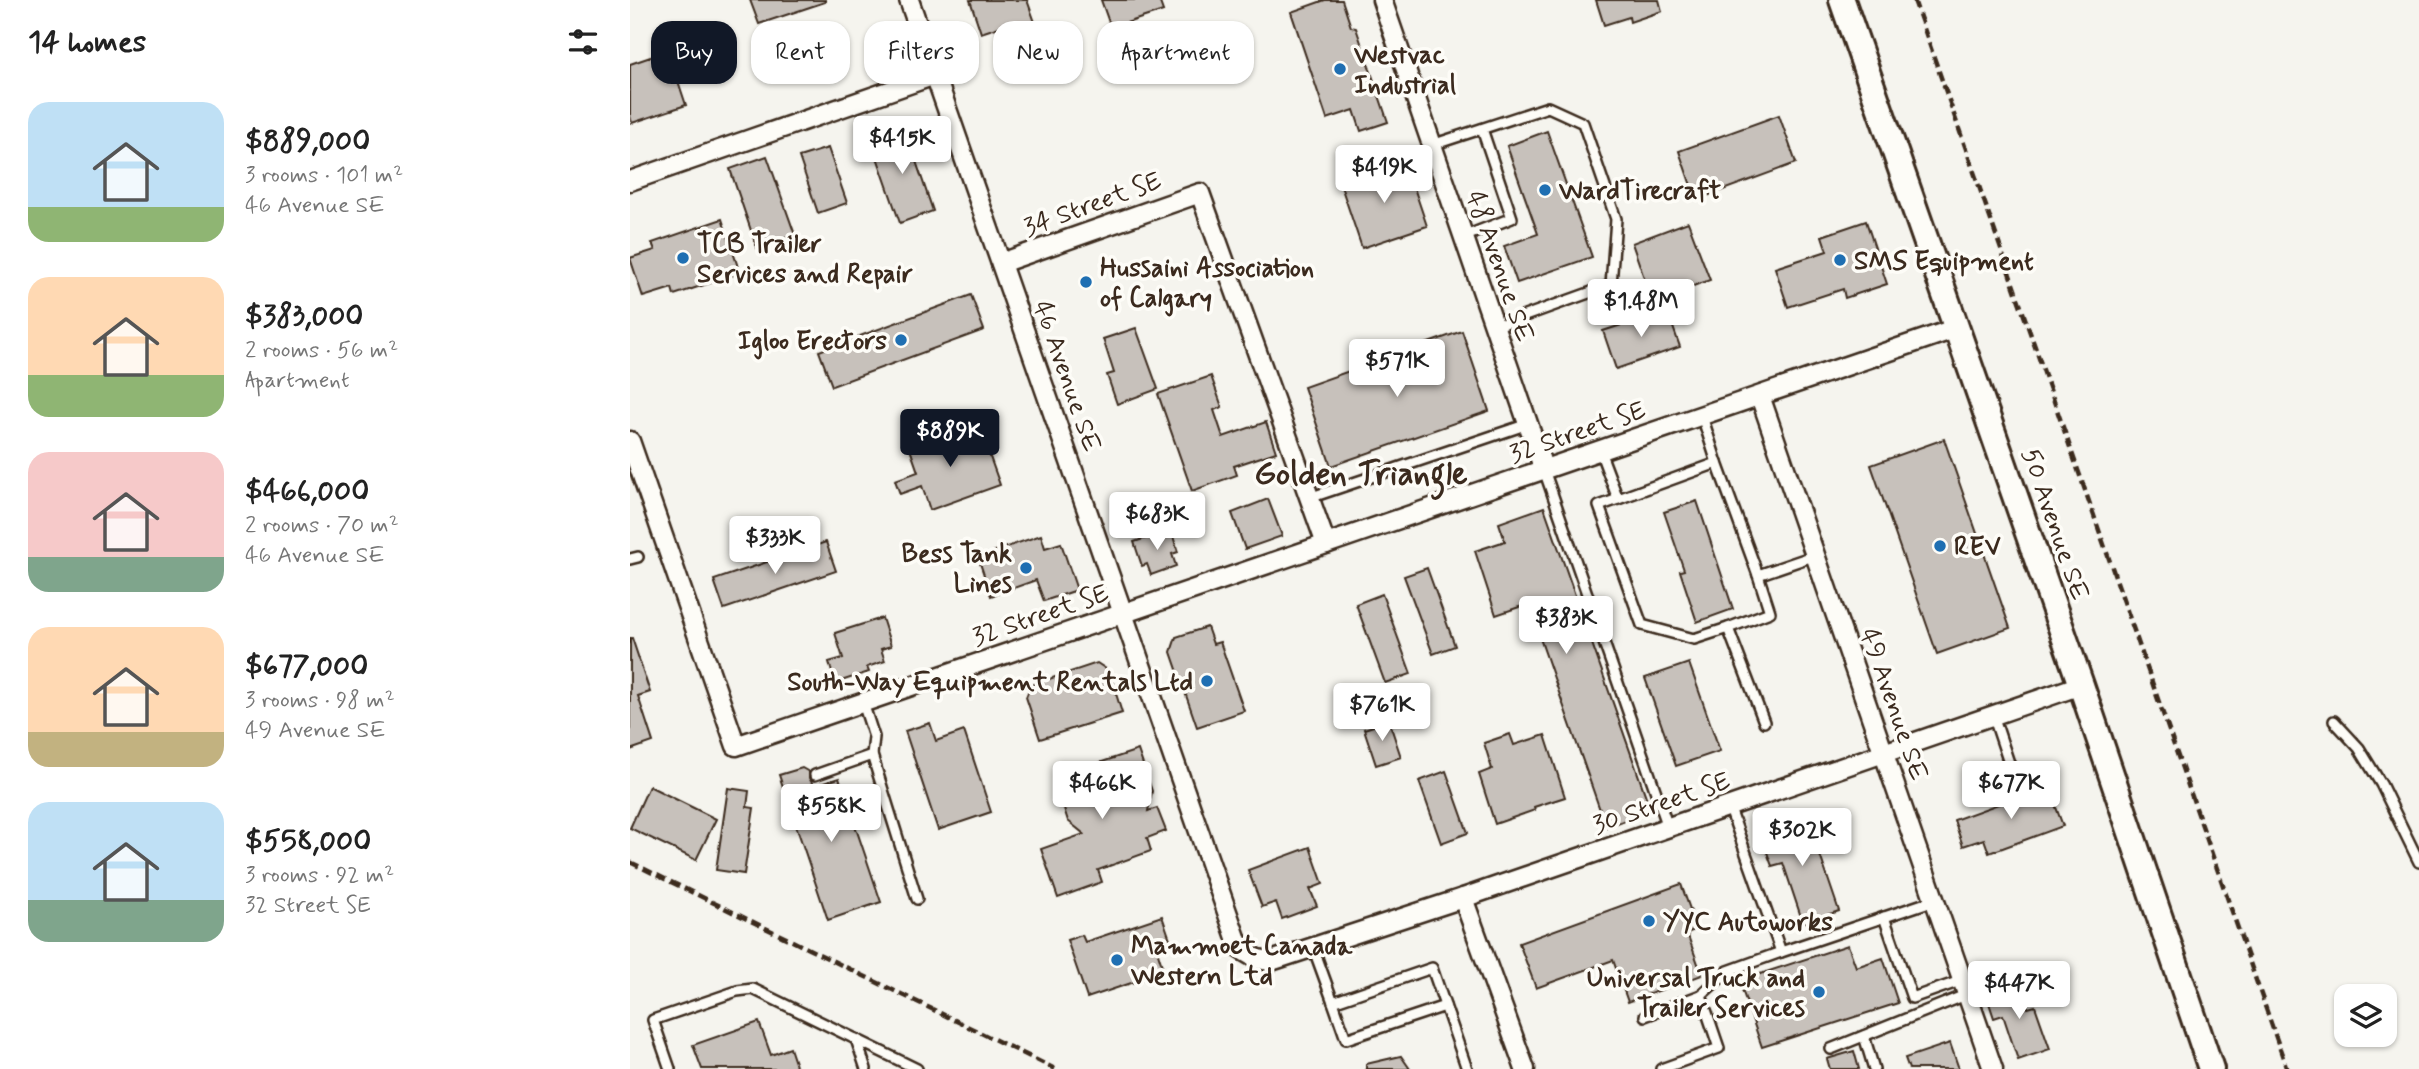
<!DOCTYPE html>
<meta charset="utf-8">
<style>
body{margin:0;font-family:Mynerve,sans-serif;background:#f2f2f2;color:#222;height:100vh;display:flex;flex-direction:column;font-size:26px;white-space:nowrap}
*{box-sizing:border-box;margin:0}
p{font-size:23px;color:#767676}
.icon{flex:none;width:38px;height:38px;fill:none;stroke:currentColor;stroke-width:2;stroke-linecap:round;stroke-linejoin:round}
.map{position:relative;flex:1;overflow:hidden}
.details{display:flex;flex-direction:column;background:#fff;width:630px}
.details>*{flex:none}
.top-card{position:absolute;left:21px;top:21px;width:665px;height:63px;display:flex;gap:14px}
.controls{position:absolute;left:1704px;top:984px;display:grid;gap:14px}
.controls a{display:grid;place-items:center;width:63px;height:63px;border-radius:14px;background:#fff;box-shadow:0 2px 5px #0004;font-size:35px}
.price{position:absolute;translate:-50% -60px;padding:0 16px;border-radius:7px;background:#fff;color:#222;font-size:23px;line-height:46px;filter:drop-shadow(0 2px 4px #0008)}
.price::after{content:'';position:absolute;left:50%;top:42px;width:21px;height:16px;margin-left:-10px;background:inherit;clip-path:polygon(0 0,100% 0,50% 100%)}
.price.active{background:#111827;color:#fff}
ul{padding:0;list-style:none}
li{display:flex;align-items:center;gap:21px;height:175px;padding:0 28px}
li span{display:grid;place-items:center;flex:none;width:196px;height:140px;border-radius:21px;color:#555}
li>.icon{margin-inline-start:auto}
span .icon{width:84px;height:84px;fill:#fffc;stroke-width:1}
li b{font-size:30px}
h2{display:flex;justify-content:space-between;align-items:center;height:84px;padding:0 28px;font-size:30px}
.pill{padding:0 24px;border-radius:21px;background:#fff;box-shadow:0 2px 5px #0004;font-size:24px;line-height:63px}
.pill.active{background:#111827;color:#fff}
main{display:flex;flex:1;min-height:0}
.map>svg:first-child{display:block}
.building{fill:#c7c1bb;stroke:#3b2a1e;stroke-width:2}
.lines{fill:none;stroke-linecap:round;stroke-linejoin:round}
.lane-casing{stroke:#3b2a1e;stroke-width:14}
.street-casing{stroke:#3b2a1e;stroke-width:23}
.secondary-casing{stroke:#3b2a1e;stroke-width:30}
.lane{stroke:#fdfcf7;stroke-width:9}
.street{stroke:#fdfcf7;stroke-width:18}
.secondary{stroke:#fdfcf7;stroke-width:24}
.rail{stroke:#3b2a1e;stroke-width:4.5;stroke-dasharray:10 5;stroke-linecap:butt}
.poi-dot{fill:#1f6fb2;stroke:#fdfcf7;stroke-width:2.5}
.labels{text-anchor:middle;stroke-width:7;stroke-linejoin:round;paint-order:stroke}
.poi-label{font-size:26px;font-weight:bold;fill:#3b2a1e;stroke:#fdfcf7;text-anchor:start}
.street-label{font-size:26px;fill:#3b2a1e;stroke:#fdfcf7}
.district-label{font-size:33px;font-weight:bold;fill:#3b2a1e;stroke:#fdfcf7}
</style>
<main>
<section class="details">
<h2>14 homes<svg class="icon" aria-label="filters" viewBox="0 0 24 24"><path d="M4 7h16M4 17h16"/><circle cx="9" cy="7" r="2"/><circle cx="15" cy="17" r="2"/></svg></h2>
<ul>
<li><span style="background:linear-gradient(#bfe0f5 75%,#8fb573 0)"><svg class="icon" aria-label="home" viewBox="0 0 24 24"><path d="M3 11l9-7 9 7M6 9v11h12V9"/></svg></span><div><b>$889,000</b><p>3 rooms · 101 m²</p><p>46 Avenue SE</p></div></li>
<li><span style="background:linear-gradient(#ffd9b3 70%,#8fb573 0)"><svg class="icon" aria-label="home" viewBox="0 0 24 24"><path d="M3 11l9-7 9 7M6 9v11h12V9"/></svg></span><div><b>$383,000</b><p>2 rooms · 56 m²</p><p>Apartment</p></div></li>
<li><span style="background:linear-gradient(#f6c9c9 75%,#7fa58c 0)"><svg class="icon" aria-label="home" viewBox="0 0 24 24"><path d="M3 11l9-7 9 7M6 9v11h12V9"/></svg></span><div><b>$466,000</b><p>2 rooms · 70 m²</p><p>46 Avenue SE</p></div></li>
<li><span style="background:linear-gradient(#ffd9b3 75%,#c2b280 0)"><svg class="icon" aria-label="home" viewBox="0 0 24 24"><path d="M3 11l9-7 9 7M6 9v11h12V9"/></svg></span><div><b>$677,000</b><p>3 rooms · 98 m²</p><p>49 Avenue SE</p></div></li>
<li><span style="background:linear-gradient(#bfe0f5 70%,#7fa58c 0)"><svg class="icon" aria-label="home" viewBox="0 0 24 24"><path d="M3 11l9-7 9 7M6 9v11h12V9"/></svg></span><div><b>$558,000</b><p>3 rooms · 92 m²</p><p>32 Street SE</p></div></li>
</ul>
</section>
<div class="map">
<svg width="1789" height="1069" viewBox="0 0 1789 1069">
<rect width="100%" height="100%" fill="#f5f4ee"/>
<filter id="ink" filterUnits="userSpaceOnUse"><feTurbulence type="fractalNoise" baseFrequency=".0143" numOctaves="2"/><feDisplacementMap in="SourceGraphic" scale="14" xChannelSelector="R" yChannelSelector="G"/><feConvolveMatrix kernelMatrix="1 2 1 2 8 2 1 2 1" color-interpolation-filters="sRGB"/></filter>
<g filter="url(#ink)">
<g class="building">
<polygon points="120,0 195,0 195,2 129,24"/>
<polygon points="340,0 397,0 406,25 375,35 372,26 351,33"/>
<polygon points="471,0 529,0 533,11 481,28"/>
<polygon points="695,0 712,0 721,27 726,28 758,122 731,131 724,110 697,119 661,12"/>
<polygon points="966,0 1029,0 1032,11 1000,22 999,17 974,25"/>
<polygon points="38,51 56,105 2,123 0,116 0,64"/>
<polygon points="1149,115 1166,163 1066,200 1049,151"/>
<polygon points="275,129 303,211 270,223 241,140"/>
<polygon points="917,131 962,257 887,283 874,246 908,234 877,146"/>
<polygon points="198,148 217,203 188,213 169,157"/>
<polygon points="137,156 165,235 127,248 100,169"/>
<polygon points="775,161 797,226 732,248 710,183"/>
<polygon points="92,219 110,273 44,295 42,288 13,297 0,258 25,250 22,243"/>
<polygon points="1236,221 1257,284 1215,298 1213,289 1158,307 1145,268 1197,251 1192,236"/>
<polygon points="1058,222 1080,280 1022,301 1002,243"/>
<polygon points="341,295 354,330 202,386 189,351"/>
<polygon points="1037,310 1050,347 986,369 973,331"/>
<polygon points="506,328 528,389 487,404 477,375 484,373 473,339"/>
<polygon points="832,331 859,411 701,466 674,387"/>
<polygon points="581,376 592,407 584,410 593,437 636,422 646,452 604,466 607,475 562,491 528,394"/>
<polygon points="328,429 331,439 351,432 370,485 300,510 292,486 270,494 265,480 288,472 279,446"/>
<polygon points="1314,439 1380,628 1307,654 1241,465"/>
<polygon points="638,499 652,536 615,549 602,513"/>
<polygon points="1067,501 1103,609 1067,622 1050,571 1054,570 1034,512"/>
<polygon points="914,507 1021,811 976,827 898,604 866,615 845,551 875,541 869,523"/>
<polygon points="541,530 548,552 542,554 546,566 521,575 517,564 512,566 504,542"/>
<polygon points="411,535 415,548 431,543 447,590 414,601 406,580 361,596 348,557"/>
<polygon points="196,542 206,571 94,609 84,580"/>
<polygon points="797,568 825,646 803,654 774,576"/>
<polygon points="752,594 781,674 755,683 726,604"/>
<polygon points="252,618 261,646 251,649 255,661 237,667 239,672 205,683 199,662 213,658 205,633"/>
<polygon points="577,627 583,644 590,642 614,711 567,727 541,652 546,637"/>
<polygon points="0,638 2,638 20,692 8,696 23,742 0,750"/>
<polygon points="467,663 479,671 492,713 410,739 396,697 401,685"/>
<polygon points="1059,663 1090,751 1046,766 1015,678"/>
<polygon points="759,721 771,757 746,765 734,729"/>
<polygon points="300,723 306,741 334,731 361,812 308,830 275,731"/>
<polygon points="880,734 884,745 915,735 935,797 904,807 905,810 865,824 849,774 862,769 854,743"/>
<polygon points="508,750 522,791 518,811 527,808 536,831 517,838 521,851 468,870 472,882 428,898 411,849 454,834 438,821 424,778"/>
<polygon points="172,768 179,772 179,778 184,786 209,778 251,902 198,920 149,775"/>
<polygon points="816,771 838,833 811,843 789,781"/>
<polygon points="19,786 86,819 66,860 0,828"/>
<polygon points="1418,786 1433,826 1359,853 1354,839 1333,846 1324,820"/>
<polygon points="98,788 119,791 117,807 124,808 114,874 86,870"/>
<polygon points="1177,817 1209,911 1173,923 1153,863 1142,866 1130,833"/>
<polygon points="680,847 693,884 680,889 687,906 652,919 646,902 632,907 618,870"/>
<polygon points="1051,884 1067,929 1057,933 1072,975 998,1002 983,960 906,988 889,943"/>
<polygon points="532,916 541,942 526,947 534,972 457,998 437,940 452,935 455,942"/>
<polygon points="1218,945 1226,967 1253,958 1268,1003 1132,1047 1109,981"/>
<polygon points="1389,983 1398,1008 1405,1006 1420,1049 1388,1060 1373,1015 1364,1018 1356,994"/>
<polygon points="129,1022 141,1055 160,1048 167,1069 72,1069 63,1045"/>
<polygon points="1320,1043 1329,1069 1279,1069 1275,1058"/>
<polygon points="1224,1051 1229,1069 1200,1069 1197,1059"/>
<polygon points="771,1056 780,1069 736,1069 736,1064"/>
</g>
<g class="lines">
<g class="lane-casing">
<g id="lane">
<polyline points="802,145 918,107 953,123 986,219 981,285 864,327"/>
<polyline points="833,237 882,218 852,129"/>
<polyline points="1072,416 1087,463"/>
<polyline points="970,451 988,499"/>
<polyline points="914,470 1038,827"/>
<polyline points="679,498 898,424"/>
<polyline points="0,559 8,557"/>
<polyline points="1098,628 1140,612 1128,575"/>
<polyline points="233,703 244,737 242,755 287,899"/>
<polyline points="1363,715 1380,766"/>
<polyline points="1704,721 1729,748 1751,784 1789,862"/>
<polyline points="1134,722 1098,628 1064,639 1012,625 969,506 1087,463 1128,575 1186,555"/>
<polyline points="185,775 242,755"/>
<polyline points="1099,806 1151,952 1305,900"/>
<polyline points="1254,917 1282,998 1333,980"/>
<polyline points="683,947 703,1002 802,968 837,1069"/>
<polyline points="703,1002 716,1039 815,1006"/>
<polyline points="1015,1016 1071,995 1098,971 1151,952"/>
<polyline points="1234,1036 1244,1069"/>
<polyline points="226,1039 236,1069"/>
<polyline points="1201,1049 1338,994"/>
<polyline points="40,1069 23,1020 107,991 123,989 287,1069"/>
<polyline points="1031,1069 1089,1048 1071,995"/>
</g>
</g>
<g class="street-casing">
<g id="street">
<polyline points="279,0 610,949 627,959 641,961 833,898 1451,685"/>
<polyline points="752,0 914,470"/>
<polyline points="0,181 305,75"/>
<polyline points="371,263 570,193 696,544"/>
<polyline points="1130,396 1363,1069"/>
<polyline points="0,441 106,746 1327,328"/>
<polyline points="833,898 895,1069"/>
</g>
</g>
<g class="secondary-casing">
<polyline id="secondary" points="1212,0 1451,685 1581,1069"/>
</g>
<use href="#lane" class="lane"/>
<use href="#street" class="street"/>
<use href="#secondary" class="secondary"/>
<g class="rail">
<polyline points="1284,0 1657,1069"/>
<polyline points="0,862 425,1069"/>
</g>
</g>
</g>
<g class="poi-dot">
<circle cx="710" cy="69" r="7"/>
<circle cx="915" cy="190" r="7"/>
<circle cx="53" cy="258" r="7"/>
<circle cx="1210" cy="260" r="7"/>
<circle cx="456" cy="282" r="7"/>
<circle cx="271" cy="340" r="7"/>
<circle cx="1310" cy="546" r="7"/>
<circle cx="396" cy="568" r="7"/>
<circle cx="577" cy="681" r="7"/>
<circle cx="1019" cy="921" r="7"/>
<circle cx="487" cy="960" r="7"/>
<circle cx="1189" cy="992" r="7"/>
</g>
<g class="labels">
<g class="poi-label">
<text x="724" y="63">Westvac<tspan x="724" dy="30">Industrial</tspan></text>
<text x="929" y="199">WardTirecraft</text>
<text x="67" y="252">TCB Trailer<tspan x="67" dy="30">Services and Repair</tspan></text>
<text x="1224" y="269">SMS Equipment</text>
<text x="470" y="276">Hussaini Association<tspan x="470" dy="30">of Calgary</tspan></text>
<text x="257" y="349" text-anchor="end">Igloo Erectors</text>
<text x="1324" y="555">REV</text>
<text x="382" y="562" text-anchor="end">Bess Tank<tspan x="382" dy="30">Lines</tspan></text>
<text x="563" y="690" text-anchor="end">South-Way Equipment Rentals Ltd</text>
<text x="1033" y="930">YYC Autoworks</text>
<text x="501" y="954">Mammoet Canada<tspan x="501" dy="30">Western Ltd</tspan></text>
<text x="1175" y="986" text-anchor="end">Universal Truck and<tspan x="1175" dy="30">Trailer Services</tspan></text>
</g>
<g class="street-label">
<text transform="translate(462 203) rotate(-20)" y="9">34 Street SE</text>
<text transform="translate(871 266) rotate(71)" y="9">48 Avenue SE</text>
<text transform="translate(438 376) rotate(71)" y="9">46 Avenue SE</text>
<text transform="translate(947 431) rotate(-19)" y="9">32 Street SE</text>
<text transform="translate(1426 524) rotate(71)" y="9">50 Avenue SE</text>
<text transform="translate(410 614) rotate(-19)" y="9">32 Street SE</text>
<text transform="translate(1265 704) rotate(71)" y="9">49 Avenue SE</text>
<text transform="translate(1031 802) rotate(-19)" y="9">30 Street SE</text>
</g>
<g class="district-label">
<text x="731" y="484">Golden Triangle</text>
</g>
</g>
</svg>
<div class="controls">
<a><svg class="icon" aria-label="layers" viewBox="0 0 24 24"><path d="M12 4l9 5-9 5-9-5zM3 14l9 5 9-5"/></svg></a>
</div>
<b class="price" style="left:272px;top:176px">$415K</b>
<b class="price" style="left:754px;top:205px">$419K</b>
<b class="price" style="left:1011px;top:339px">$1.48M</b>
<b class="price" style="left:767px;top:399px">$571K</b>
<b class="price active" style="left:320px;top:469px">$889K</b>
<b class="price" style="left:527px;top:552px">$683K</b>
<b class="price" style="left:145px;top:576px">$333K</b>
<b class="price" style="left:936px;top:656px">$383K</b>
<b class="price" style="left:752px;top:743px">$761K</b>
<b class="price" style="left:472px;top:821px">$466K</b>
<b class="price" style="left:1381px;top:821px">$677K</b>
<b class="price" style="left:201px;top:844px">$558K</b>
<b class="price" style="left:1172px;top:868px">$302K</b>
<b class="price" style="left:1389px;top:1021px">$447K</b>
<div class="top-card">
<a class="pill active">Buy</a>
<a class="pill">Rent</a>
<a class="pill">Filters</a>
<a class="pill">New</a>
<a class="pill">Apartment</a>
</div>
</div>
</main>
